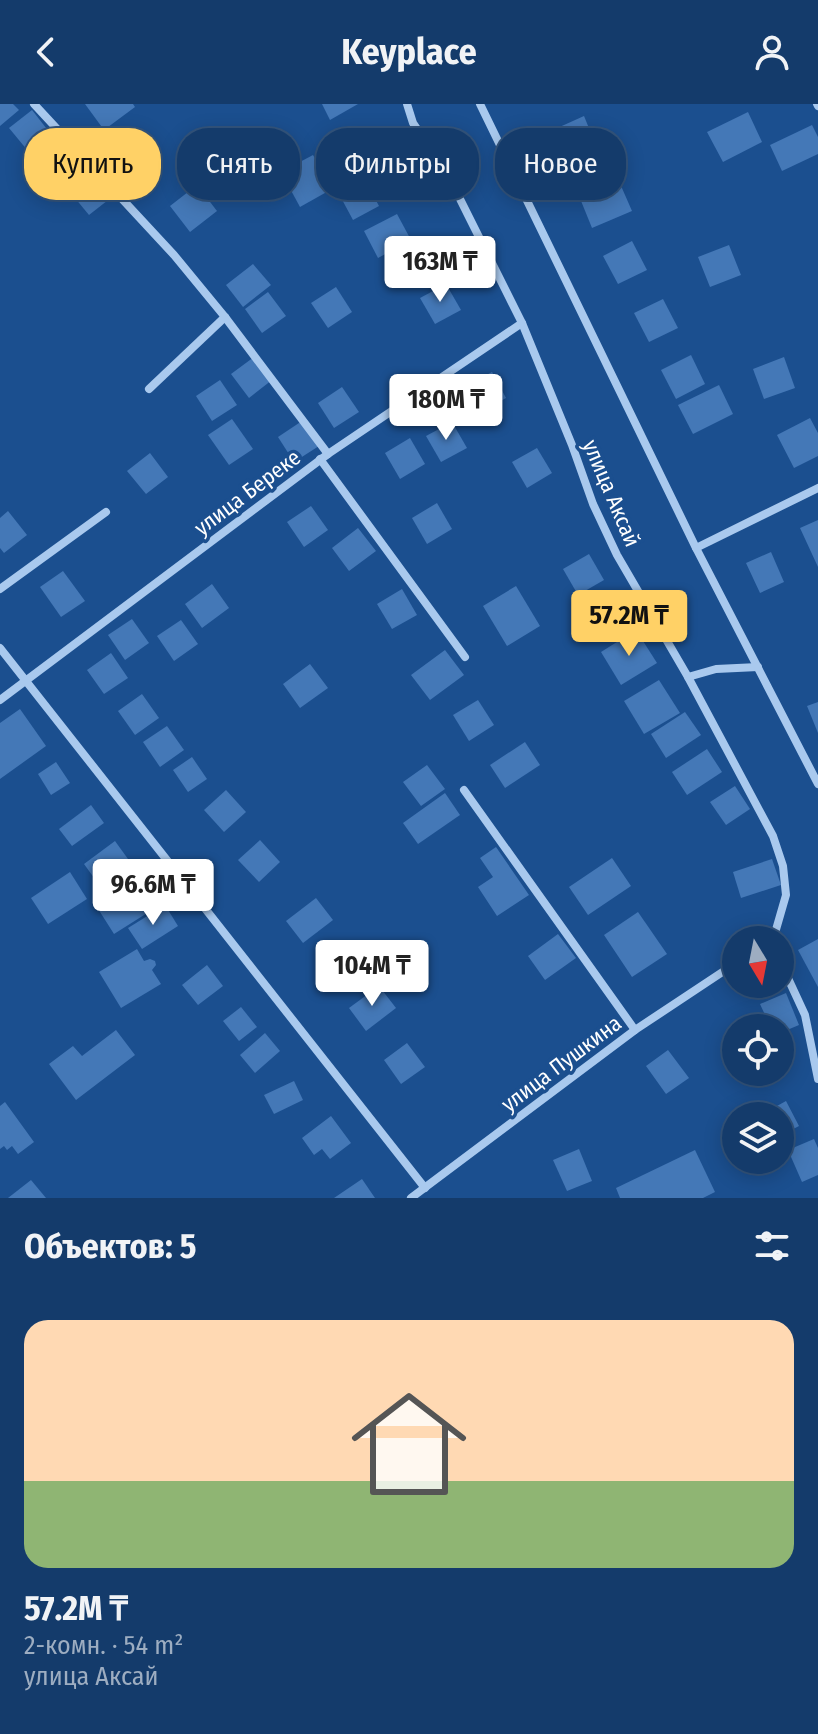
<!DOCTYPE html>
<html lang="ru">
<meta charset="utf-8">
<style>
body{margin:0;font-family:"Fira Sans Condensed",sans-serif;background:#214673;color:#f1f3f6;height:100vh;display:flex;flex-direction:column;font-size:30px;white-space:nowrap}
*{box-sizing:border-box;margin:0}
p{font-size:26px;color:#9dadc1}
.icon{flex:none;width:44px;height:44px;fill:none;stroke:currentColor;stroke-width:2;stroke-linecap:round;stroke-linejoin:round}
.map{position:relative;height:1094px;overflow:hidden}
.panel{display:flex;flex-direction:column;background:#143b6b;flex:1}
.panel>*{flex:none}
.guide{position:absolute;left:24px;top:24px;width:770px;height:72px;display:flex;gap:16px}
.needle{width:52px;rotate:170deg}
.tools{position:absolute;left:722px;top:822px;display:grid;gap:16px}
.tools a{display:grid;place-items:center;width:72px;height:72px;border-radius:50%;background:#143b6b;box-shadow:0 4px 20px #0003,0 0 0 2px #33557e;font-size:40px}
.price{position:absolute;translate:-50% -68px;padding:0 18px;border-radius:8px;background:#fff;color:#222;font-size:26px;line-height:52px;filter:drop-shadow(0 2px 4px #0008)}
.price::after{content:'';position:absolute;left:50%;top:48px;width:24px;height:18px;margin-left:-12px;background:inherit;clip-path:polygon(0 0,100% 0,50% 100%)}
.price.selected{background:#ffd166;color:#111}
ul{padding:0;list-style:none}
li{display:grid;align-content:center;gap:16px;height:424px;padding:0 24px}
li span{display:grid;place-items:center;height:248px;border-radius:24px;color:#555}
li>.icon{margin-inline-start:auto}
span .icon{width:144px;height:144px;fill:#fffc;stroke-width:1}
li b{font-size:34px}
h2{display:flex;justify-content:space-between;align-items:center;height:96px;padding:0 24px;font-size:34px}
.chip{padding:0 28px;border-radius:32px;background:#143b6b;box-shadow:0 4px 20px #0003,0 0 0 2px #33557e;font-size:28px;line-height:72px}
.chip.selected{background:#ffd166;color:#111}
header{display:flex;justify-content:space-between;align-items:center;height:104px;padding:0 24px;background:#143b6b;font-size:36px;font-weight:700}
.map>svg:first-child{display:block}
.building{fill:#4478b7}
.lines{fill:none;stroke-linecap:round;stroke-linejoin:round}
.minor{stroke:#a9c9ee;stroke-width:8}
.labels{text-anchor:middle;stroke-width:7;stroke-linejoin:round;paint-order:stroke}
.street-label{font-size:22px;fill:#fff;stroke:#1b4f8f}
</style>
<header><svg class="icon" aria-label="back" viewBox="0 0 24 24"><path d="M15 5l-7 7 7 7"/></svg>Keyplace<svg class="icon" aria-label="person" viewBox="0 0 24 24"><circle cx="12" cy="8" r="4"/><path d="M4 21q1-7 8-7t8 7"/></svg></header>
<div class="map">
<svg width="818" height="1094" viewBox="0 0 818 1094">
<rect width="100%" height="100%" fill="#1b4f8f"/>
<g class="building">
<polygon points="0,0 13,0 19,6 0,22"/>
<polygon points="85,0 133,0 135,3 104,26"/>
<polygon points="322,0 358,0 330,16"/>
<polygon points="32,6 50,29 28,47 9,24"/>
<polygon points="748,8 762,38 723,58 707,28"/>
<polygon points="584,12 597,44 558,61 544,30"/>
<polygon points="812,21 818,33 818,50 782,67 770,41"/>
<polygon points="313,51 332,85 300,103 281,68"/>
<polygon points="93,70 112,93 89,111 70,88"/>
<polygon points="618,75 632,107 592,124 579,92"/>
<polygon points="365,76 379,102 353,116 339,90"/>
<polygon points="197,81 217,107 190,128 170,102"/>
<polygon points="397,110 411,136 378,154 364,127"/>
<polygon points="425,135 439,161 414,175 399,149"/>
<polygon points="632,137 647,166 618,180 603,152"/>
<polygon points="729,141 741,171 710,183 698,153"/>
<polygon points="253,160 271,181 243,203 226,181"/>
<polygon points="446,180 461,206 435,220 420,194"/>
<polygon points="336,183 352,208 328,224 311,199"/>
<polygon points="268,188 286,212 262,229 245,205"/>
<polygon points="663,195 678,224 649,238 634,209"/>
<polygon points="691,251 705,280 676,295 661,266"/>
<polygon points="254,253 272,276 249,294 231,270"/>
<polygon points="784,253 795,284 764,295 753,265"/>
<polygon points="492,268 506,294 481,308 466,282"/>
<polygon points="220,276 237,301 212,317 196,292"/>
<polygon points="719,281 733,310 693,330 678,301"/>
<polygon points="342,283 359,308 334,324 318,299"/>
<polygon points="810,314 818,329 818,352 794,364 777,331"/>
<polygon points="232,315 253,345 229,361 208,331"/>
<polygon points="302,317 319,342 294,358 278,333"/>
<polygon points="452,318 467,344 441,358 426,332"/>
<polygon points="410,334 425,360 400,375 385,349"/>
<polygon points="537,344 552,369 527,384 512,358"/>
<polygon points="150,349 168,373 146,390 127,367"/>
<polygon points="437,399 452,425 427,440 412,414"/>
<polygon points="311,402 328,426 304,443 287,418"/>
<polygon points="8,407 27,431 4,449 0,444 0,414"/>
<polygon points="818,416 818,463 800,424"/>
<polygon points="358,424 376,447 349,467 332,444"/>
<polygon points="771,448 784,478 760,489 746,459"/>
<polygon points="589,450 604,476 578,491 563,465"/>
<polygon points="63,467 85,497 61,513 40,483"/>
<polygon points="212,480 229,504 202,524 185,500"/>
<polygon points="516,482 540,522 507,542 483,502"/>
<polygon points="402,485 417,511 392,525 377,500"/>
<polygon points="132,515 149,539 125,556 108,531"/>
<polygon points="181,516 198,540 174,557 157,532"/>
<polygon points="636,526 657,559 621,581 601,548"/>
<polygon points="445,546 464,571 430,596 411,571"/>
<polygon points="111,549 128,574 104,590 87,566"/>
<polygon points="310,560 328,584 300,604 283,580"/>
<polygon points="659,576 680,609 644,630 624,597"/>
<polygon points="142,590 159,614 135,631 118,607"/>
<polygon points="478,596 494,621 469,637 453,611"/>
<polygon points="818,598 818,629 807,602"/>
<polygon points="20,605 46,642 0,675 0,619"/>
<polygon points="685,608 701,631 666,654 651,630"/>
<polygon points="167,622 184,646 160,663 143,638"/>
<polygon points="525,638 540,661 505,684 490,661"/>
<polygon points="707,645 722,668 687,691 672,668"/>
<polygon points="192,653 207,675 188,688 173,666"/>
<polygon points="56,658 70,679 51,691 38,670"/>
<polygon points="427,661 445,685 421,702 403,678"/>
<polygon points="735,682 750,705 726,721 710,698"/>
<polygon points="226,686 246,708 224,728 204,706"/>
<polygon points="445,689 460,711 418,740 403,719"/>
<polygon points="91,701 104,719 72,742 59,725"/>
<polygon points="260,736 280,758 259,778 238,756"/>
<polygon points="115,737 128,755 97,778 84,760"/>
<polygon points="496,743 529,791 497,812 478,783 493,773 480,754"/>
<polygon points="612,754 631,782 588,811 569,783"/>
<polygon points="772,755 781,781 741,794 733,768"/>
<polygon points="70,768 87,795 48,820 31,794"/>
<polygon points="142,770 152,787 162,781 171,794 114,830 95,800"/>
<polygon points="316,794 333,816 303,839 286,817"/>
<polygon points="165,801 178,822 142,845 128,824"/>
<polygon points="638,808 667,850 632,873 604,831"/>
<polygon points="558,830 576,854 545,876 528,852"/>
<polygon points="818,835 818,883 798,846"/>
<polygon points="137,845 144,857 150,855 155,857 156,861 152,866 161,880 121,904 99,868"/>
<polygon points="207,861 223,882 198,901 182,881"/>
<polygon points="379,882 396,904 366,927 349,904"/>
<polygon points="786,889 799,921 780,929 780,924 771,924 760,900"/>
<polygon points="241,903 257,923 239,937 223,917"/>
<polygon points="116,926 135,951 76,996 49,960 73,942 82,952"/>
<polygon points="265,929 280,947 255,969 240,951"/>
<polygon points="736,934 736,968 745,968 737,972 722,941"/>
<polygon points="407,939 425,963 401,980 384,956"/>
<polygon points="668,946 689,974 666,990 646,962"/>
<polygon points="294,977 303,996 274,1010 264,991"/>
<polygon points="786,997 799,1022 780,1032 780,1012 759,1012"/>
<polygon points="5,998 34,1038 18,1050 12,1042 7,1046 4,1042 0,1045 0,1002"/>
<polygon points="331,1012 351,1039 330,1055 322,1045 314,1051 302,1034"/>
<polygon points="814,1035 818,1044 818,1071 802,1078 788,1046"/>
<polygon points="579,1045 592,1077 567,1087 553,1056"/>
<polygon points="695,1046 715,1088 703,1094 620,1094 616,1084"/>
<polygon points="362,1075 375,1094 334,1094"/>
<polygon points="31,1076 46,1094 8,1094"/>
</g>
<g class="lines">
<g class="minor">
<polyline points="34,0 174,151 225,213 328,350"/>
<polyline points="407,0 413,19 447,69 522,219 572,341 593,400 617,451 688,573 773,732 783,762 786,791 773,836"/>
<polyline points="480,0 696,444 818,680"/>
<polyline points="817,0 818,2"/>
<polyline points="149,285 225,213"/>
<polyline points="320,355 465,553"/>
<polyline points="696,444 818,384"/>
<polyline points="0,485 106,408"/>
<polyline points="0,544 425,1084"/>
<polyline points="688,573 716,565 758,563"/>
<polyline points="0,596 328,350 522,219"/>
<polyline points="464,686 635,926"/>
<polyline points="780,857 805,911 818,975"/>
<polyline points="411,1094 635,926 736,859"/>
</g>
</g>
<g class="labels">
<g class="street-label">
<text transform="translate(247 388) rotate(-37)" y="8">улица Береке</text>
<text transform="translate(612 389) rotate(67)" y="8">улица Аксай</text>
<text transform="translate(561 959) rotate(-37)" y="8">улица Пушкина</text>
</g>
</g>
</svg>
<div class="tools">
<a><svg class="needle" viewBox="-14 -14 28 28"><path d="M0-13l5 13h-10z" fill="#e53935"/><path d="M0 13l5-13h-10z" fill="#9dadc1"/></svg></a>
<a><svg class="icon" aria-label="locate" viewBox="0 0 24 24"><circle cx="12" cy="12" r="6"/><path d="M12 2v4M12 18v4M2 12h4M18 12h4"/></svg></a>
<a><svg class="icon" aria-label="layers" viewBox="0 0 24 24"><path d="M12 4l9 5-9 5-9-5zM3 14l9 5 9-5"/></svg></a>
</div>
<b class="price" style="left:440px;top:200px">163M ₸</b>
<b class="price" style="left:446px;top:338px">180M ₸</b>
<b class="price selected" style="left:629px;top:554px">57.2M ₸</b>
<b class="price" style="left:153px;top:823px">96.6M ₸</b>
<b class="price" style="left:372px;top:904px">104M ₸</b>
<div class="guide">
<a class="chip selected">Купить</a>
<a class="chip">Снять</a>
<a class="chip">Фильтры</a>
<a class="chip">Новое</a>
</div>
</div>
<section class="panel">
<h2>Объектов: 5<svg class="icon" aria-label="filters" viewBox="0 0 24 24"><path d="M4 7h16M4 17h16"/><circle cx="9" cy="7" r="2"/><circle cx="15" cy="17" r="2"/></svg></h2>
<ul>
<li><span style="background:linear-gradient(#ffd9b3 65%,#8fb573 0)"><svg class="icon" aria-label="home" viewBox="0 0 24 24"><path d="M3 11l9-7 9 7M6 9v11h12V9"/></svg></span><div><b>57.2M ₸</b><p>2-комн. · 54 m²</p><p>улица Аксай</p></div></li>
</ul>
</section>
